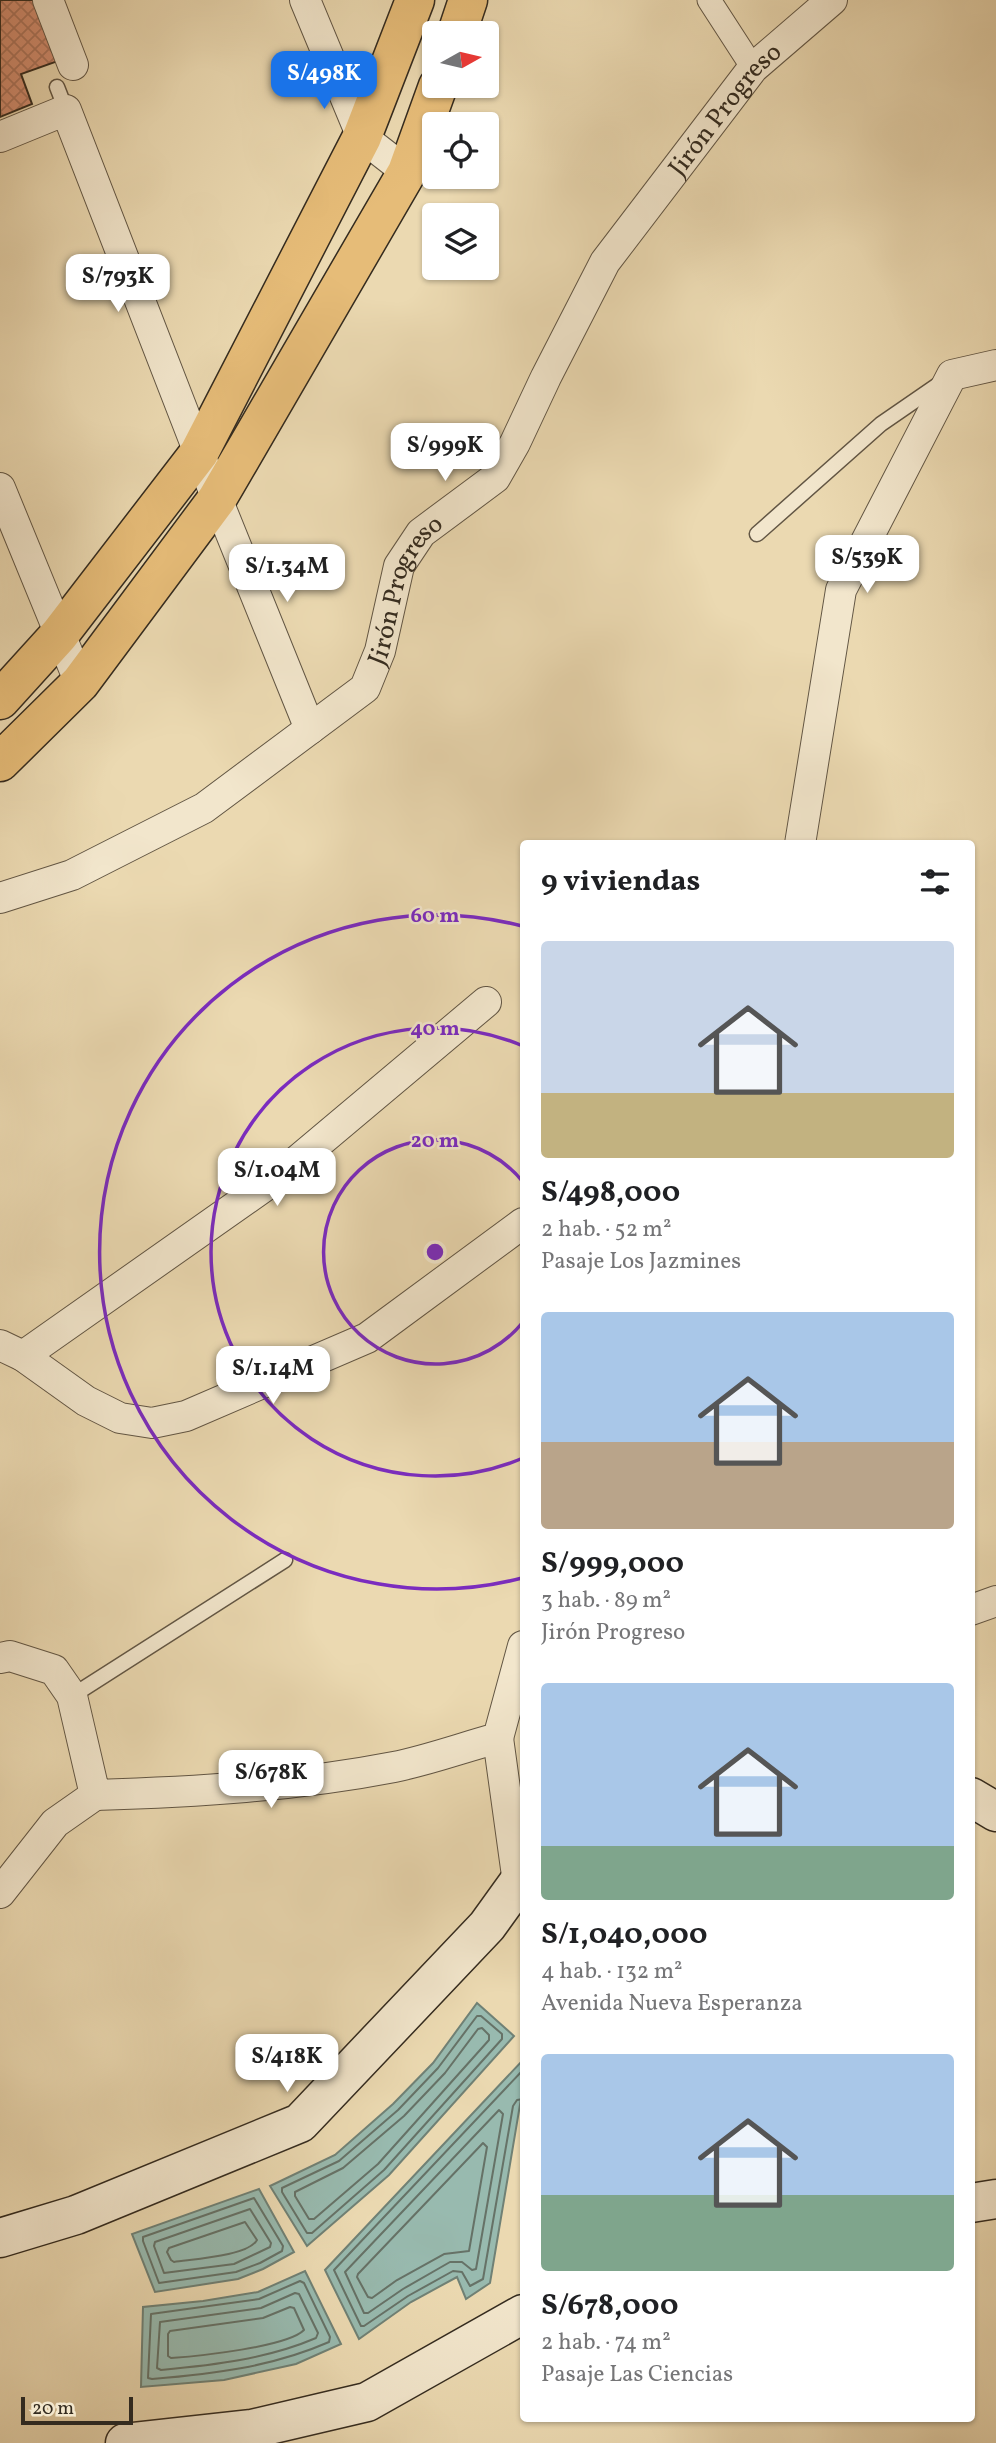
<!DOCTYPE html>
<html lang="es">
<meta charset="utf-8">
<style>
body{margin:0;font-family:Vollkorn,serif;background:#f2f2f2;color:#202124;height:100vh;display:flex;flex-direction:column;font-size:26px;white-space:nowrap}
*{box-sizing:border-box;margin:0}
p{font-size:23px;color:#757577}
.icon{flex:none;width:38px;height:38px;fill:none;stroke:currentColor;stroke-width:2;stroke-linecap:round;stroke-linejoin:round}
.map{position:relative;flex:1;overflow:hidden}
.sheet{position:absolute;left:520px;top:840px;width:455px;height:1582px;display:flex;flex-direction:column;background:#fff;border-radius:7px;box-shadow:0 2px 5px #0004}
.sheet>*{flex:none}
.needle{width:46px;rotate:82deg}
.fabs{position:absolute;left:422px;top:21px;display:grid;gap:14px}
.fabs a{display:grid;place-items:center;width:77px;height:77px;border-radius:7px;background:#fff;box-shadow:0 2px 5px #0004;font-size:35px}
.scale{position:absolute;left:21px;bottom:18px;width:112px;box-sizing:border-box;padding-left:7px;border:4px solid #342b1f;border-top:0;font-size:19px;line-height:24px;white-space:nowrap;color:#342b1f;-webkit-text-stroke:5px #f2e6cc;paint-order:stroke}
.price{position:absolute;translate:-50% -60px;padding:0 16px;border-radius:14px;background:#fff;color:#222;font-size:23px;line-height:46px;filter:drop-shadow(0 2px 4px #0008)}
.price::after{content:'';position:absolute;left:50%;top:42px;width:21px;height:16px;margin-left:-10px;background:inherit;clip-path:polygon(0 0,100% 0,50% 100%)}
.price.on{background:#1a73e8;color:#fff}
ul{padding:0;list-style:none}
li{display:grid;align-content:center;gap:14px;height:371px;padding:0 21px}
li span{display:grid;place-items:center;height:217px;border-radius:7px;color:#555}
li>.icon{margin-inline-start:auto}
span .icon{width:126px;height:126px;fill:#fffc;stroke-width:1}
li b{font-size:30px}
h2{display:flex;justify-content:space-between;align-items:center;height:84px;padding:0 21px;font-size:30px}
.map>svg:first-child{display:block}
.water{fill:#98baaf;stroke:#708175;stroke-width:2}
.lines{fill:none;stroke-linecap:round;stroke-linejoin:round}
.shore{stroke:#667267;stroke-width:2}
.building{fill:url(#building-cross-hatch);stroke:#342b1f;stroke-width:2}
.service-casing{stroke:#625644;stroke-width:17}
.pedestrian-casing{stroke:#625644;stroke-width:25}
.minor-casing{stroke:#625644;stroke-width:32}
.secondary-casing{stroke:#342b1f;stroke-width:41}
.primary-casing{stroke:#342b1f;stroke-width:41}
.service{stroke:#f2e6cc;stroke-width:14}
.pedestrian{stroke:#f2e6cc;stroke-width:23}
.minor{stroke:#f2e6cc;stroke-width:30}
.secondary{stroke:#f2e6cc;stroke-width:38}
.primary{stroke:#e6bc78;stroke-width:38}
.ring{fill:none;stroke:#7b2cbf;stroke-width:3.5}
.labels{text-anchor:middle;stroke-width:5;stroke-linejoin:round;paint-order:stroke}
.street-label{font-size:26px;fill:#342b1f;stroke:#f2e6cc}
.centre{fill:#7b2cbf;stroke:#f2e6cc;stroke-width:3.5}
.ring-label{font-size:21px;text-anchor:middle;font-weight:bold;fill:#7b2cbf;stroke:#f2e6cc;stroke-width:5;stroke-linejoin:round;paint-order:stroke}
</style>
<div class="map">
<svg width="996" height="2443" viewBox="0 0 996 2443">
<defs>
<pattern id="building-cross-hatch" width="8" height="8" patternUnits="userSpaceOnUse" patternTransform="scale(1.75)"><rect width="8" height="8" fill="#d69073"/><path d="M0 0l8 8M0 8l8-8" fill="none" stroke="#ae765e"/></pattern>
</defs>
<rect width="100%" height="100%" fill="#ebd9b1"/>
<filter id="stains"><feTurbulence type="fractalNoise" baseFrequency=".00286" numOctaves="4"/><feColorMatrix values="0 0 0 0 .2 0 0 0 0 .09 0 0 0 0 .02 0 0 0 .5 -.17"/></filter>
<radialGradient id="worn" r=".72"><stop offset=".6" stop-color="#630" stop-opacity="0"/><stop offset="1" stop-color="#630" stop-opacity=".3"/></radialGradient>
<g class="water">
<polygon points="477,2003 514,2036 389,2175 307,2246 270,2186 335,2155 393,2104 433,2063"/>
<polygon points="523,2060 523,2087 490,2283 466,2299 457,2277 411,2302 359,2339 325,2270"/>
<polygon points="259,2189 294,2252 263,2269 238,2279 155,2292 132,2234"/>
<polygon points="305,2271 341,2344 296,2364 224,2380 141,2387 143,2307 203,2301 258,2292"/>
</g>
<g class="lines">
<g class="shore">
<polygon points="477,2016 481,2016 502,2034 502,2039 384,2170 312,2233 307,2233 282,2192 282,2188 339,2161 398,2110 438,2068"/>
<polygon points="478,2029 482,2028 489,2035 489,2040 378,2164 314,2219 309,2219 295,2196 295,2192 343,2168 404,2116 445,2073"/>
<polyline points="523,2070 334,2270 361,2326 364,2326 408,2296 453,2271 462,2272 470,2286 483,2279 513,2106 517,2100 523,2099"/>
<polygon points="499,2110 503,2114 476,2269 472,2270 462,2262 450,2262 403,2289 368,2313 364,2313 345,2272"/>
<polygon points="483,2143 487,2147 469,2251 444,2254 397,2280 372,2298 368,2297 357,2277 358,2274"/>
<polygon points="254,2198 283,2246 282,2251 260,2263 236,2272 159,2283 143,2241 143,2237"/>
<polygon points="250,2209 271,2243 270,2247 234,2264 164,2273 154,2246 155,2242"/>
<path d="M245,2222L257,2240C248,2256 194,2259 174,2262L171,2260L167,2252L169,2248Z"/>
<path d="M300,2281L304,2283L330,2337L329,2342C272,2367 213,2374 152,2379L148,2378L151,2314L259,2299Z"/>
<path d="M295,2293L299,2294L318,2333L316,2338C267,2359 214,2365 161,2370L157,2368L160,2322L261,2308Z"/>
<path d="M290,2307L294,2308L304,2330C287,2347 199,2356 171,2358L168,2356V2334L170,2331L263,2318Z"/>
</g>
</g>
<polygon class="building" points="0,0 35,0 58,61 21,74 32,104 0,117"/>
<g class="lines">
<g class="service-casing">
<g id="service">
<polyline points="57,87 66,110"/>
<polyline points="757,534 881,424 942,382"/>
<polyline points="72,1696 285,1560"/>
</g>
</g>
<g class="pedestrian-casing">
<polyline id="pedestrian" points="709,0 753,68"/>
</g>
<g class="minor-casing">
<g id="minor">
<polyline points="48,0 73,65"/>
<polyline points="305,0 362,137 407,172"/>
<polyline points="0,137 66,110 217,499 310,729"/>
<polyline points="0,488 80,683"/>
<polyline points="800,844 841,590 952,375 996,365"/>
<path id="s1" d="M0,898L72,875L204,808L365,688L380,651L399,566L421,533L495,478L515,443L546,377L605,262L753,68L832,0"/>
<polyline points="0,1345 23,1356 86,1401 120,1418 152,1423 186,1416 367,1338 523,1223"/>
<polyline points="23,1356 279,1176 486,1002"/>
<polyline points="971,1610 996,1601"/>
<path d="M0,1658L10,1656L54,1670L72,1696L95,1795C195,1792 296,1786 394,1767C429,1760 464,1747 498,1738L523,1646"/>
<polyline points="498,1738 518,1883"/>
<polyline points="0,1893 55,1823 95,1795"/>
</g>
</g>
<g class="secondary-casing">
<g id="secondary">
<polyline points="971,1797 996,1812"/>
<polyline points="971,2203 996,2199"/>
<polyline points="0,2238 76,2215 300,2123 487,1926 523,1876"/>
<polyline points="125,2443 252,2429 367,2402 523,2314"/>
</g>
</g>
<g class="primary-casing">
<g id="primary">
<polyline points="457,33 468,0"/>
<polyline points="0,700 59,635 199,453 362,137 415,0"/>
<polyline points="0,762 80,683 217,499 407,172 438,86"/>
</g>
</g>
<use href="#service" class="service"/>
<use href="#pedestrian" class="pedestrian"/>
<use href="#minor" class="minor"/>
<use href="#secondary" class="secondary"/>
<use href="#primary" class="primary"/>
</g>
<g class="ring">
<path d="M523 1322A112 112 0 1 1 523 1182"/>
<path d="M523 1458A224 224 0 1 1 523 1046"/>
<path d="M522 1578A337 337 0 1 1 522 926"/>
</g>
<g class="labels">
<g class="street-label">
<text dy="9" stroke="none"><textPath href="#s1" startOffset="1120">Jirón Progreso</textPath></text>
<text dy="9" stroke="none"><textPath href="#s1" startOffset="532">Jirón Progreso</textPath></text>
</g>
</g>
<circle cx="435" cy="1252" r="10" class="centre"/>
<g class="ring-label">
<text x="435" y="922">60 m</text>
<text x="435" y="1035">40 m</text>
<text x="435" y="1147">20 m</text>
</g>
<rect width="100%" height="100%" filter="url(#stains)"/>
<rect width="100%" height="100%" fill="url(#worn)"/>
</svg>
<div class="fabs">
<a><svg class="needle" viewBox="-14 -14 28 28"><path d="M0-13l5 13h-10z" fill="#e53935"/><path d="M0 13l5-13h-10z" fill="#757577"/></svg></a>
<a><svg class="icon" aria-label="locate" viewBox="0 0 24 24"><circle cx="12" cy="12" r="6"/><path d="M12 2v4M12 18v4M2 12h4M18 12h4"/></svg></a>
<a><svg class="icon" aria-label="layers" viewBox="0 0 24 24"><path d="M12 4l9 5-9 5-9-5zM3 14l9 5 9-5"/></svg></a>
</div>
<div class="scale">20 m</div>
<b class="price on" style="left:324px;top:111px">S/498K</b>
<b class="price" style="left:118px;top:314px">S/793K</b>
<b class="price" style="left:445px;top:483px">S/999K</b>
<b class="price" style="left:867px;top:595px">S/539K</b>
<b class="price" style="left:287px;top:604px">S/1.34M</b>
<b class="price" style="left:277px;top:1208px">S/1.04M</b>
<b class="price" style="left:273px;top:1406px">S/1.14M</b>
<b class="price" style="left:271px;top:1810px">S/678K</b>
<b class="price" style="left:287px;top:2094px">S/418K</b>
<section class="sheet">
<h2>9 viviendas<svg class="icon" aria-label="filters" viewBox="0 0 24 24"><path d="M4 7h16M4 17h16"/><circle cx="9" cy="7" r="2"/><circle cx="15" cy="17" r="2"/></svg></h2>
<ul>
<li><span style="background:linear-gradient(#c9d6e8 70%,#c2b280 0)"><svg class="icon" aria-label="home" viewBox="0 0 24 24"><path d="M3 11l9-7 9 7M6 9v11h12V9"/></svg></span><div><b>S/498,000</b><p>2 hab. · 52 m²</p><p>Pasaje Los Jazmines</p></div></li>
<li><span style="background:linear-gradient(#a9c7e8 60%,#b9a48a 0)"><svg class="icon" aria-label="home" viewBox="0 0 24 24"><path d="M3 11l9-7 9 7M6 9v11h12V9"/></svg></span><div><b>S/999,000</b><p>3 hab. · 89 m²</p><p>Jirón Progreso</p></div></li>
<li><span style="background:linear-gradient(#a9c7e8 75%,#7fa58c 0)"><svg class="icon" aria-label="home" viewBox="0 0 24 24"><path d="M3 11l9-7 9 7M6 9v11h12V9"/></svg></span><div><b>S/1,040,000</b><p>4 hab. · 132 m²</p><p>Avenida Nueva Esperanza</p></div></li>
<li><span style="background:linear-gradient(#a9c7e8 65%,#7fa58c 0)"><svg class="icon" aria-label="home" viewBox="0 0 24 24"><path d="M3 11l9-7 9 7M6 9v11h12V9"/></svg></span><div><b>S/678,000</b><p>2 hab. · 74 m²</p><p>Pasaje Las Ciencias</p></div></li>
</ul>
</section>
</div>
